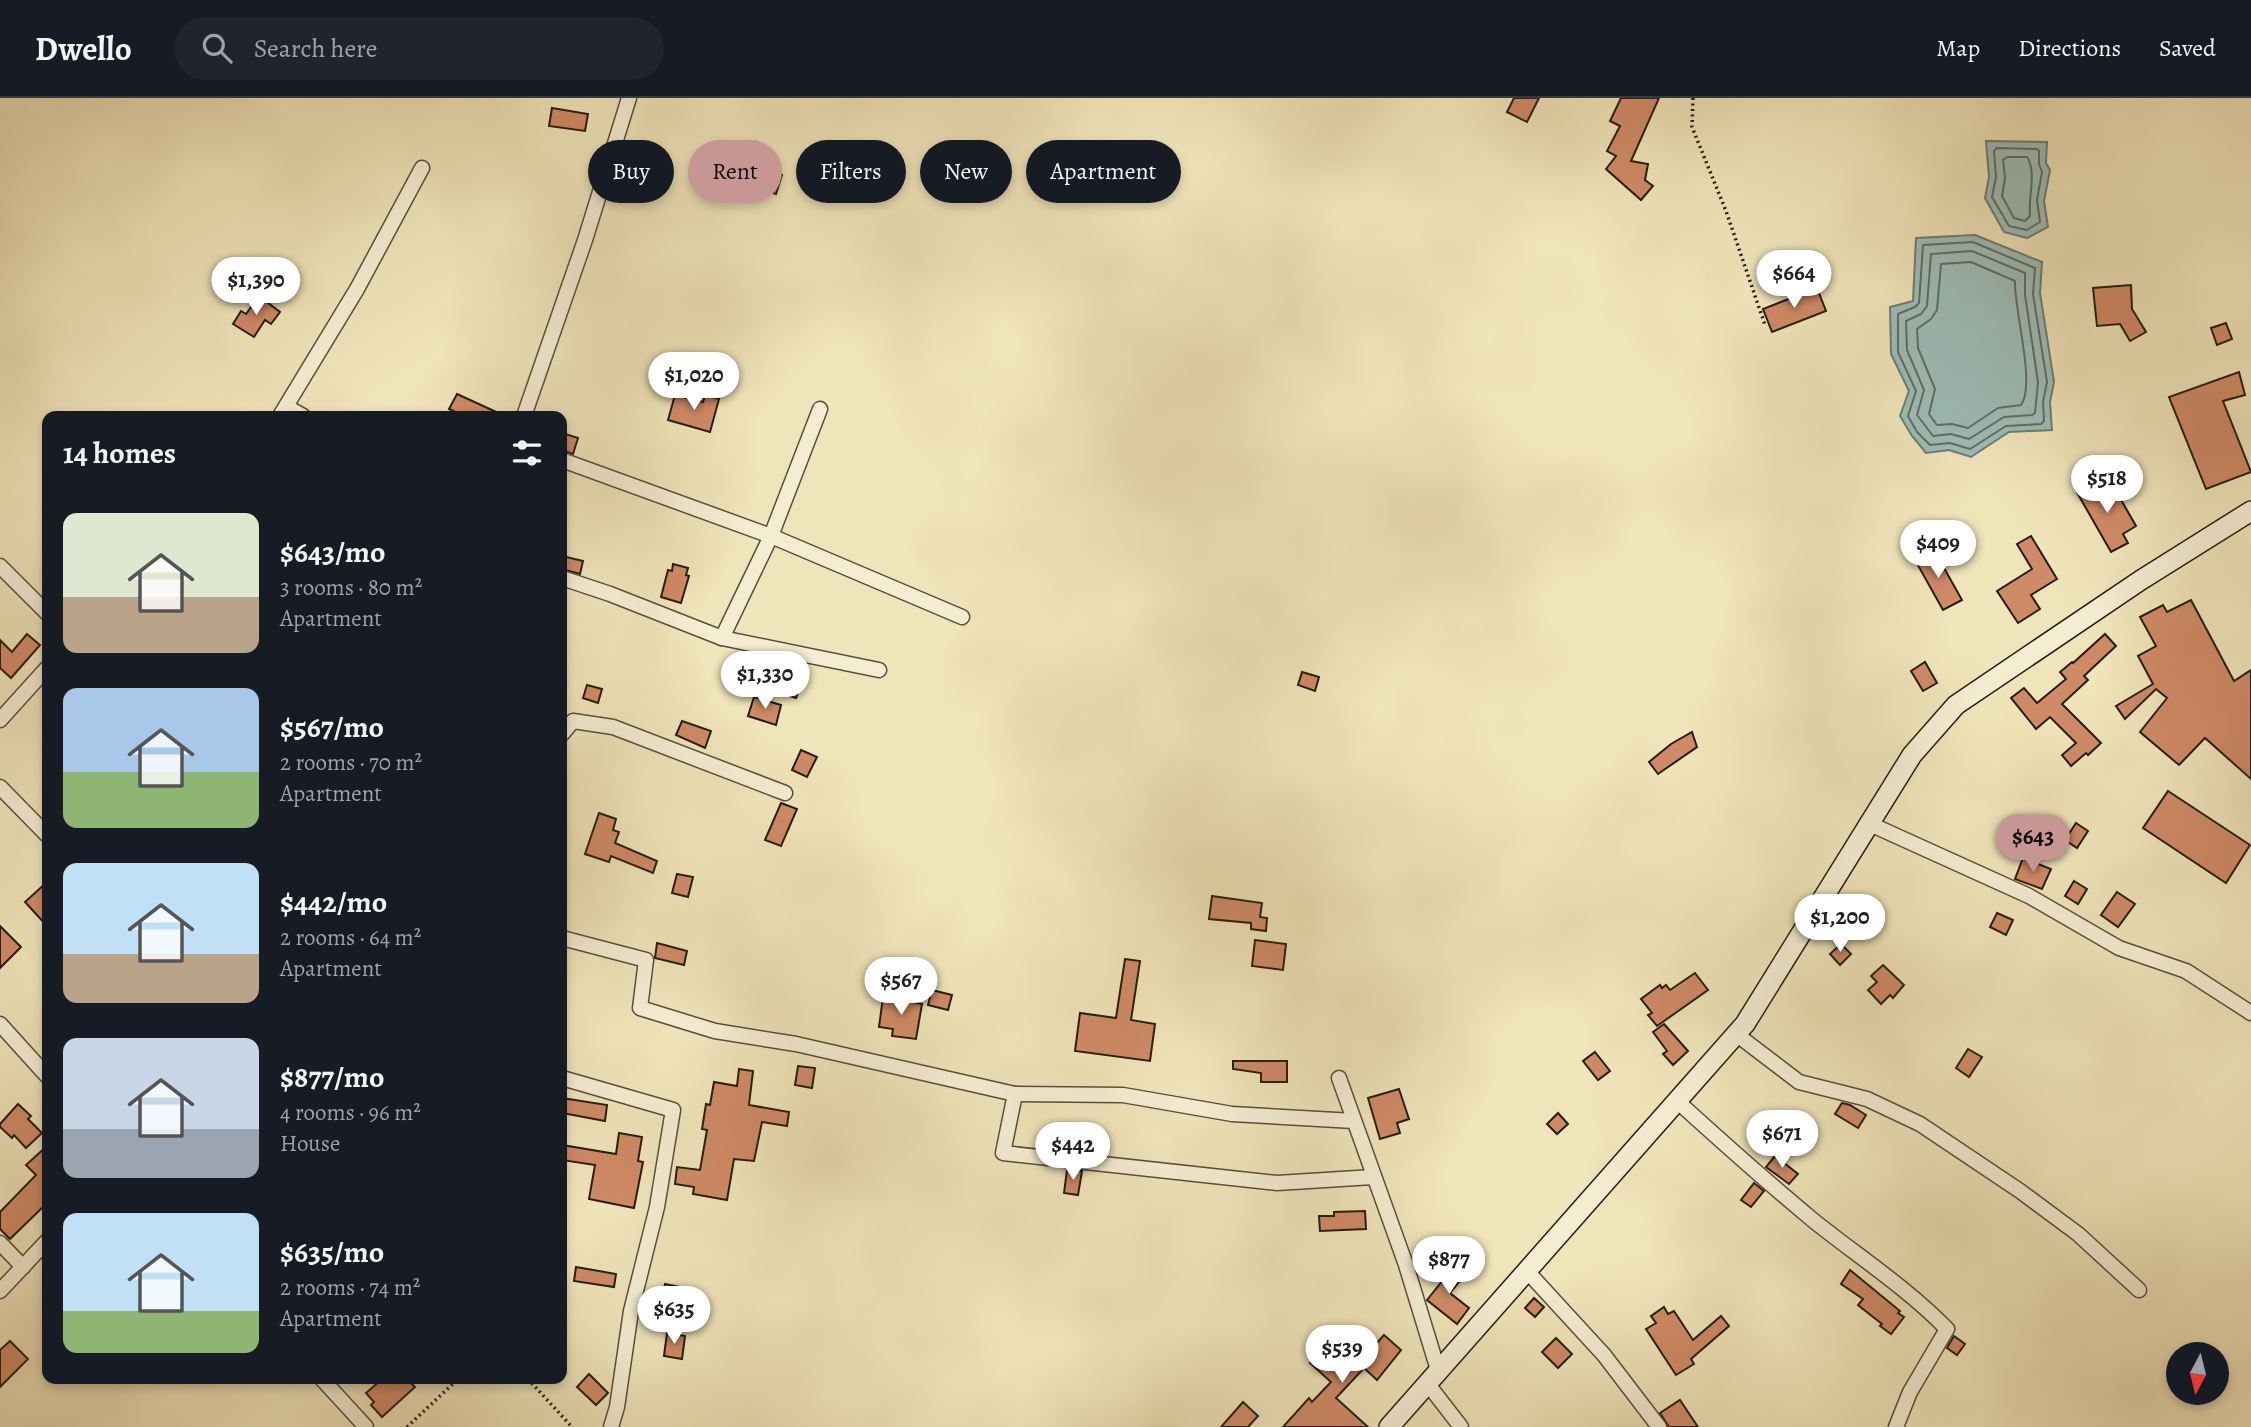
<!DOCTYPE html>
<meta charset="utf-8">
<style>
body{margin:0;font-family:Alegreya,serif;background:#20242c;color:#f1f3f6;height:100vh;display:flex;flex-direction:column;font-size:26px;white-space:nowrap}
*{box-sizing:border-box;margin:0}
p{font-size:23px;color:#9ea1a6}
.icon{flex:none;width:38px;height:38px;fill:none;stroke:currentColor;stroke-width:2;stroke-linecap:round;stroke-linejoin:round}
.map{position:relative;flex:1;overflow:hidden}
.sheet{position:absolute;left:42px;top:313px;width:525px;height:973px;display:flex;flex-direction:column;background:#171b24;border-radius:14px;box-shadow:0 4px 10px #0003}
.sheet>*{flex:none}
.banner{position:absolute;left:588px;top:42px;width:665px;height:63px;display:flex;gap:14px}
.needle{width:46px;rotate:187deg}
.controls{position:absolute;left:2166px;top:1244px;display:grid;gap:14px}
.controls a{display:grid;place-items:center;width:63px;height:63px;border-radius:50%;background:#171b24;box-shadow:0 4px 10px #0003;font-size:35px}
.price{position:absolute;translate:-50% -60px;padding:0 16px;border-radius:24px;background:#fff;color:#222;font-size:23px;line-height:46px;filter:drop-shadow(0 2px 4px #0008)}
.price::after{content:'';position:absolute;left:50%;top:42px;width:21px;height:16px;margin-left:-10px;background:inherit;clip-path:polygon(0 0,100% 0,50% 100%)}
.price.selected{background:#c59692;color:#111}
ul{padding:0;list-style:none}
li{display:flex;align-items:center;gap:21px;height:175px;padding:0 21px}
li span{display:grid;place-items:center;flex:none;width:196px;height:140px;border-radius:14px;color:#555}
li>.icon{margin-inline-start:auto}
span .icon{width:84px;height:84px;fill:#fffc;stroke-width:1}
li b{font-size:30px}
h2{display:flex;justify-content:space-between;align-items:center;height:84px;padding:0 21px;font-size:30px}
.tag{padding:0 24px;border-radius:32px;background:#171b24;box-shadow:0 4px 10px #0003;font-size:24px;line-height:63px}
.tag.selected{background:#c59692;color:#111}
header{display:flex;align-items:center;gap:42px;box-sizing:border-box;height:98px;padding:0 35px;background:#171b24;border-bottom:2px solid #363941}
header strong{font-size:33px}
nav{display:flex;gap:38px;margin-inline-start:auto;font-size:24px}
.search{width:490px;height:63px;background:#20242c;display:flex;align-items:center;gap:18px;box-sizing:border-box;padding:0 24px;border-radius:38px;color:#9ea1a6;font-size:26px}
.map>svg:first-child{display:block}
.water{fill:#9dbdb8;stroke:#6d7d76;stroke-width:2}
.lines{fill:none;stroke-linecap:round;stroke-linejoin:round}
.shore{stroke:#616d65;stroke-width:2}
.building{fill:#cf8a66;stroke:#251d12;stroke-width:2}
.street-casing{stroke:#584f3c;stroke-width:17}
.secondary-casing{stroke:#251d12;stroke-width:22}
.path{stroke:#251d12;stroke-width:3.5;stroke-dasharray:2 3.5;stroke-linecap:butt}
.street{stroke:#f5edd2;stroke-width:14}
.secondary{stroke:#f5edd2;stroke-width:19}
</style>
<header>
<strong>Dwello</strong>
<div class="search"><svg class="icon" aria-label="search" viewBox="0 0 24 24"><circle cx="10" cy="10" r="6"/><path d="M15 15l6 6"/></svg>Search here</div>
<nav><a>Map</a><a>Directions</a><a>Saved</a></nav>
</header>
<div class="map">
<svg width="2251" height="1329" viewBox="0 0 2251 1329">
<rect width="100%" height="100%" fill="#f0e4ba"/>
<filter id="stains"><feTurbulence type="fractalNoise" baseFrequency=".00286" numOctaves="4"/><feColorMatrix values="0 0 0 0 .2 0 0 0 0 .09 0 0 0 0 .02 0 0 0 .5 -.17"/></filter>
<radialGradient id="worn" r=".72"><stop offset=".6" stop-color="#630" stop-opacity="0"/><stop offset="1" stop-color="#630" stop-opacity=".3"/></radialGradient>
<g class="water">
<polygon points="1986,43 2047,44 2046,65 2050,72 2044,103 2048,129 2027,140 2004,134 1985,100 1989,79"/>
<polygon points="1975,137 2042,164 2040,195 2054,284 2050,304 2052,332 2009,334 1971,359 1949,352 1926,355 1912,338 1900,318 1909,293 1891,256 1890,209 1913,203 1916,140"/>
</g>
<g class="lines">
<g class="shore">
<polygon points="1997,50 2037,51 2039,53 2039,66 2042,74 2037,102 2040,124 2027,132 2009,128 1992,99 1996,79 1994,53"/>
<path d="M2007,59H2027C2037,74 2028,98 2030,118L2025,123L2014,120L2002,98L2005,80L2003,62Z"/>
<polygon points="1973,144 2035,170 2033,196 2047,284 2043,304 2044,323 2041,326 2006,328 1970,351 1950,345 1930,347 1917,334 1908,318 1916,293 1898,254 1898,216 1915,209 1919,205 1923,147"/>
<polygon points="1972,153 2025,175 2025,197 2038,284 2035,315 2032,317 2004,319 1969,341 1951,336 1933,338 1917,317 1924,292 1907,252 1906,223 1921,216 1927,208 1931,156"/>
<path d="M1971,164L2015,183C2014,213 2036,285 2021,307L1998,310L1968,330L1952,326L1937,327L1929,316L1935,291L1918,250L1917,231L1931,221L1937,212L1941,166Z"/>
</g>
</g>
<g class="building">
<polygon points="1514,0 1539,0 1527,24 1507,14"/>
<polygon points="1621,0 1659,0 1631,63 1648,66 1645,82 1653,88 1641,102 1606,71 1616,58 1607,53 1620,28 1610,23"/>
<polygon points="552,10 588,16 585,33 549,28"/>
<polygon points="762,71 782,77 776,96 756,90"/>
<polygon points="2131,187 2132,211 2146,234 2130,243 2120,226 2097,228 2093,190"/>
<polygon points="1817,190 1826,213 1772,234 1763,211"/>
<polygon points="259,198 280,214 271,226 265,222 254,239 233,226 241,213 246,216"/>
<polygon points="2226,225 2232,241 2217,247 2211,230"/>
<polygon points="2239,274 2245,297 2223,303 2251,374 2206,391 2169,299"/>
<polygon points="457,296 505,318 464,318 449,311"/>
<polygon points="675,297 703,304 705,297 719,301 710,334 668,322"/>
<polygon points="562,335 578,340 573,356 562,352"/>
<polygon points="2092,381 2103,400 2116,393 2136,428 2123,436 2128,445 2111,454 2075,391"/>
<polygon points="2031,438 2057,481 2031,497 2040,511 2018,525 1997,493 2032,471 2017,446"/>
<polygon points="1934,452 1962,502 1943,512 1915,462"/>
<polygon points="562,458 583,463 580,476 562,471"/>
<polygon points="673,466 688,470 686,477 689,478 681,505 661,499 668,472 672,473"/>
<polygon points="2191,502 2234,583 2251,572 2251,681 2205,640 2179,667 2140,634 2167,600 2156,591 2125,621 2116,608 2153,586 2138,558 2156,548 2140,519 2163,507 2167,514"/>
<polygon points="27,536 40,547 11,580 0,570 0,542 12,554"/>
<polygon points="2105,536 2116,548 2084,578 2088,582 2062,606 2101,645 2088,657 2086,655 2071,668 2062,657 2076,645 2050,619 2036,631 2011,600 2024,590 2037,605 2066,581 2060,574 2072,564 2073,565"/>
<polygon points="1925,564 1937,585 1923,593 1911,573"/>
<polygon points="791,565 806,571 796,600 780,595"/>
<polygon points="1302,574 1319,579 1315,593 1298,587"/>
<polygon points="587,587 602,591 598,605 583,600"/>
<polygon points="754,599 781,607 776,627 748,618"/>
<polygon points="682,623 711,633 705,650 676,637"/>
<polygon points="1692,634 1697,649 1658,676 1649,664 1671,646"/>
<polygon points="801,652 817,659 807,679 792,672"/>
<polygon points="2168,693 2250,747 2226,785 2143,730"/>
<polygon points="781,705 797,711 781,748 765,742"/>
<polygon points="599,715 616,721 613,732 619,734 615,745 657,763 653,775 611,758 609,764 585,756"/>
<polygon points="2076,725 2088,733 2077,750 2065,742"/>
<polygon points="2023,760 2051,771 2042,791 2015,781"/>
<polygon points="677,776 693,779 688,799 672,795"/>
<polygon points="2074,783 2087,791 2078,806 2065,798"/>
<polygon points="47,784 47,828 25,804"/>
<polygon points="2117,794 2135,806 2118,829 2101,817"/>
<polygon points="1212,798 1262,805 1260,819 1267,820 1266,833 1251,831 1251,825 1209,821"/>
<polygon points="1997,815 2013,822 2006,837 1990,829"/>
<polygon points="0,828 21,849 0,870"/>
<polygon points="1255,842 1286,846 1283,872 1252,868"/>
<polygon points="657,845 687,853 684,867 655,860"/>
<polygon points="1841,846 1851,856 1840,867 1830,856"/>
<polygon points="1125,861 1140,863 1131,922 1155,926 1150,963 1075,953 1080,915 1116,920"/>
<polygon points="1883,867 1904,887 1893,900 1890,897 1881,906 1868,892 1877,884 1871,878"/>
<polygon points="1695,875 1708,892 1657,928 1648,917 1652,915 1641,901 1660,887 1662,890 1666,887 1670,892"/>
<polygon points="932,892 952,897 948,912 928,907"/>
<polygon points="883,899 922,906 916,941 892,938 893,931 879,929"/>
<polygon points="1664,926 1688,953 1673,967 1663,956 1667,953 1653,934"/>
<polygon points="1968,951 1982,959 1969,979 1956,970"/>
<polygon points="1595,954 1610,973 1598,982 1583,963"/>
<polygon points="1233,963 1287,963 1287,984 1261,984 1261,975 1233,971"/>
<polygon points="798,968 815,970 812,990 795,987"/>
<polygon points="739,971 753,973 749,1007 789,1014 787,1028 762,1024 754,1063 734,1061 727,1102 693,1096 694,1089 675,1086 677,1069 700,1072 707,1032 702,1031 706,1006 710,1007 714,984 737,988"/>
<polygon points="1399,991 1409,1021 1397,1025 1400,1035 1380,1041 1368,1000"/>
<polygon points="562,1000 607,1007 605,1023 562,1015"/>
<polygon points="1842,1005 1850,1007 1866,1017 1858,1030 1835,1016"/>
<polygon points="18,1006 31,1018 28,1021 42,1035 26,1050 14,1037 12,1040 0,1029 0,1026"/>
<polygon points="1558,1015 1568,1026 1557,1036 1547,1026"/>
<polygon points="619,1035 642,1039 638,1063 643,1064 634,1110 589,1101 595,1067 562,1062 562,1047 616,1056"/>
<polygon points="47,1048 47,1105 10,1141 0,1131 0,1114 36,1077 26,1067"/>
<polygon points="1775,1058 1798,1076 1789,1086 1766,1069"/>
<polygon points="1067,1072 1082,1073 1078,1097 1064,1095"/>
<polygon points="1754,1085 1764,1093 1751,1109 1741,1102"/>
<polygon points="1365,1113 1366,1131 1320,1133 1319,1118 1334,1118 1334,1114"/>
<polygon points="1448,1167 1463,1179 1450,1195 1469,1210 1457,1226 1427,1202 1443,1182 1438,1178"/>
<polygon points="576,1169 616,1176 614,1189 574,1183"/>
<polygon points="1850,1172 1900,1213 1898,1215 1904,1219 1891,1236 1880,1228 1882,1226 1858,1207 1863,1201 1841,1186"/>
<polygon points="665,1186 685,1190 678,1221 659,1217"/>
<polygon points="1534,1200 1544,1209 1535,1219 1525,1210"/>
<polygon points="1664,1209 1668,1216 1674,1213 1693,1242 1721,1218 1729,1228 1691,1261 1694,1266 1676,1277 1646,1231 1656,1225 1651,1218"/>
<polygon points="667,1235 685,1238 682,1261 664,1258"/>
<polygon points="1384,1237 1401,1252 1377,1282 1364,1270 1336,1300 1368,1329 1283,1329 1309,1300 1312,1304 1331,1284 1310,1265 1324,1250 1341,1266 1360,1246 1369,1254"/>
<polygon points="1954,1238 1965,1246 1957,1257 1947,1250"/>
<polygon points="1556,1240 1572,1256 1558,1270 1542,1254"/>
<polygon points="10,1243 28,1261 0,1289 0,1252"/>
<polygon points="589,1276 608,1295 596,1307 577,1289"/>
<polygon points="382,1281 407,1281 415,1289 382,1319 371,1307 374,1304 366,1295"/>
<polygon points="1680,1302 1698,1329 1669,1329 1660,1315"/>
<polygon points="1243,1304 1258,1318 1248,1329 1221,1329"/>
</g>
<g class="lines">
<g class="street-casing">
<g id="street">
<polyline points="287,309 303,318"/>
<polyline points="280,318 357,191 422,70"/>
<polyline points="524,318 585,142 629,0"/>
<polyline points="562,362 771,438 962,519"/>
<polyline points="0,468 47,515"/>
<polyline points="562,480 610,496 722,540 879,572"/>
<polyline points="722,540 771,438 820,311"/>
<polyline points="0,622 47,570"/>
<polyline points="562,636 573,623 613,629 785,695"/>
<polyline points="0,689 47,737"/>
<polyline points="1870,726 2029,798 2119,850 2186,873 2251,915"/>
<polyline points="562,840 646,862 640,910 715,933 796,946 1015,996 1123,997 1232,1016 1354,1023"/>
<polyline points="0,926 47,978"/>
<polyline points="1736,936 1799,984 1867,1001 1920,1026 2020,1093 2078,1136 2139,1192"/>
<polyline points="562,980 673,1012 657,1109 631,1213 617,1309 611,1329"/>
<polyline points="1339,980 1406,1167 1438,1272"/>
<polyline points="1015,996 1003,1055 1277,1085 1373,1079"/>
<path d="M1676,1002C1721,1043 1767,1084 1814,1123C1859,1159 1907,1190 1947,1231L1910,1294L1896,1329"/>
<polyline points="0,1145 23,1169"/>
<polyline points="1526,1172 1604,1257 1659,1329"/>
<polyline points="0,1193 47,1143"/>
<polyline points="322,1281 366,1329"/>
<polyline points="1427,1285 1461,1329"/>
</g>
</g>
<g class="secondary-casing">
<polyline id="secondary" points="1389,1329 1745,926 1912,657 1956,607 2141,482 2251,413"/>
</g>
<g class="path">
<polyline points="1693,0 1692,29 1726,113 1765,227"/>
<polyline points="528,1281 572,1329"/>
<polyline points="407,1329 458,1281"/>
</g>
<use href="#street" class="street"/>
<use href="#secondary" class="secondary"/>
</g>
<rect width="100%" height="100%" filter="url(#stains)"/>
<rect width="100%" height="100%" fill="url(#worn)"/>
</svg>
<div class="controls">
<a><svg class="needle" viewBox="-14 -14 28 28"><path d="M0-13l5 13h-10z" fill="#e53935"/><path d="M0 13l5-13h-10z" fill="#9ea1a6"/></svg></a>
</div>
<b class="price" style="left:1794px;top:212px">$664</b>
<b class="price" style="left:256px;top:219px">$1,390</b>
<b class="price" style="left:694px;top:314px">$1,020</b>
<b class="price" style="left:2107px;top:417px">$518</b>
<b class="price" style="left:1938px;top:482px">$409</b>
<b class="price" style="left:765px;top:613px">$1,330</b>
<b class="price selected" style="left:2033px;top:776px">$643</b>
<b class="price" style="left:1840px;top:856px">$1,200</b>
<b class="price" style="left:901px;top:919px">$567</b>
<b class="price" style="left:1782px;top:1072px">$671</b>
<b class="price" style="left:1073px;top:1084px">$442</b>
<b class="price" style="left:1449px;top:1198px">$877</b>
<b class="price" style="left:674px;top:1248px">$635</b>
<b class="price" style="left:1342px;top:1287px">$539</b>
<div class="banner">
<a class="tag">Buy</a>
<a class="tag selected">Rent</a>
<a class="tag">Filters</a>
<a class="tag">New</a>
<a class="tag">Apartment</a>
</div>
<section class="sheet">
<h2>14 homes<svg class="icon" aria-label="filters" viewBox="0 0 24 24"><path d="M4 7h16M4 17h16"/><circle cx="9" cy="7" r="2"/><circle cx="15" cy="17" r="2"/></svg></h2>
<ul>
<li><span style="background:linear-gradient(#dfe7d0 60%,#b9a48a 0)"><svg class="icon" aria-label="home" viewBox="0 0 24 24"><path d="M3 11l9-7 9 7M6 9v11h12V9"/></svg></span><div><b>$643/mo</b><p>3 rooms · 80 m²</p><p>Apartment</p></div></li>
<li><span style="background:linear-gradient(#a9c7e8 60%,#8fb573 0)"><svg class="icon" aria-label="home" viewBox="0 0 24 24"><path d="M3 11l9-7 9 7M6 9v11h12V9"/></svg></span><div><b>$567/mo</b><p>2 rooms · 70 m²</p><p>Apartment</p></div></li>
<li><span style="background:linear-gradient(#bfe0f5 65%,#b9a48a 0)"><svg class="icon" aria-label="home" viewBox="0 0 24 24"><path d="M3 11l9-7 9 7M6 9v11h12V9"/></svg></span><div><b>$442/mo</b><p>2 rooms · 64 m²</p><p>Apartment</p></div></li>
<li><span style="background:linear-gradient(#c9d6e8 65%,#9aa5b1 0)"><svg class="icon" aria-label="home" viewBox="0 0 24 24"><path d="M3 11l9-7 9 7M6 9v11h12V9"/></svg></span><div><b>$877/mo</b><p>4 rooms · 96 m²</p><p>House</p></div></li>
<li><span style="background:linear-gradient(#bfe0f5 70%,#8fb573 0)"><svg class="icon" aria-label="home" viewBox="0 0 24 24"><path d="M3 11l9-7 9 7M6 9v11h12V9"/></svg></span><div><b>$635/mo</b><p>2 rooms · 74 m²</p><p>Apartment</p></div></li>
</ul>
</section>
</div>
